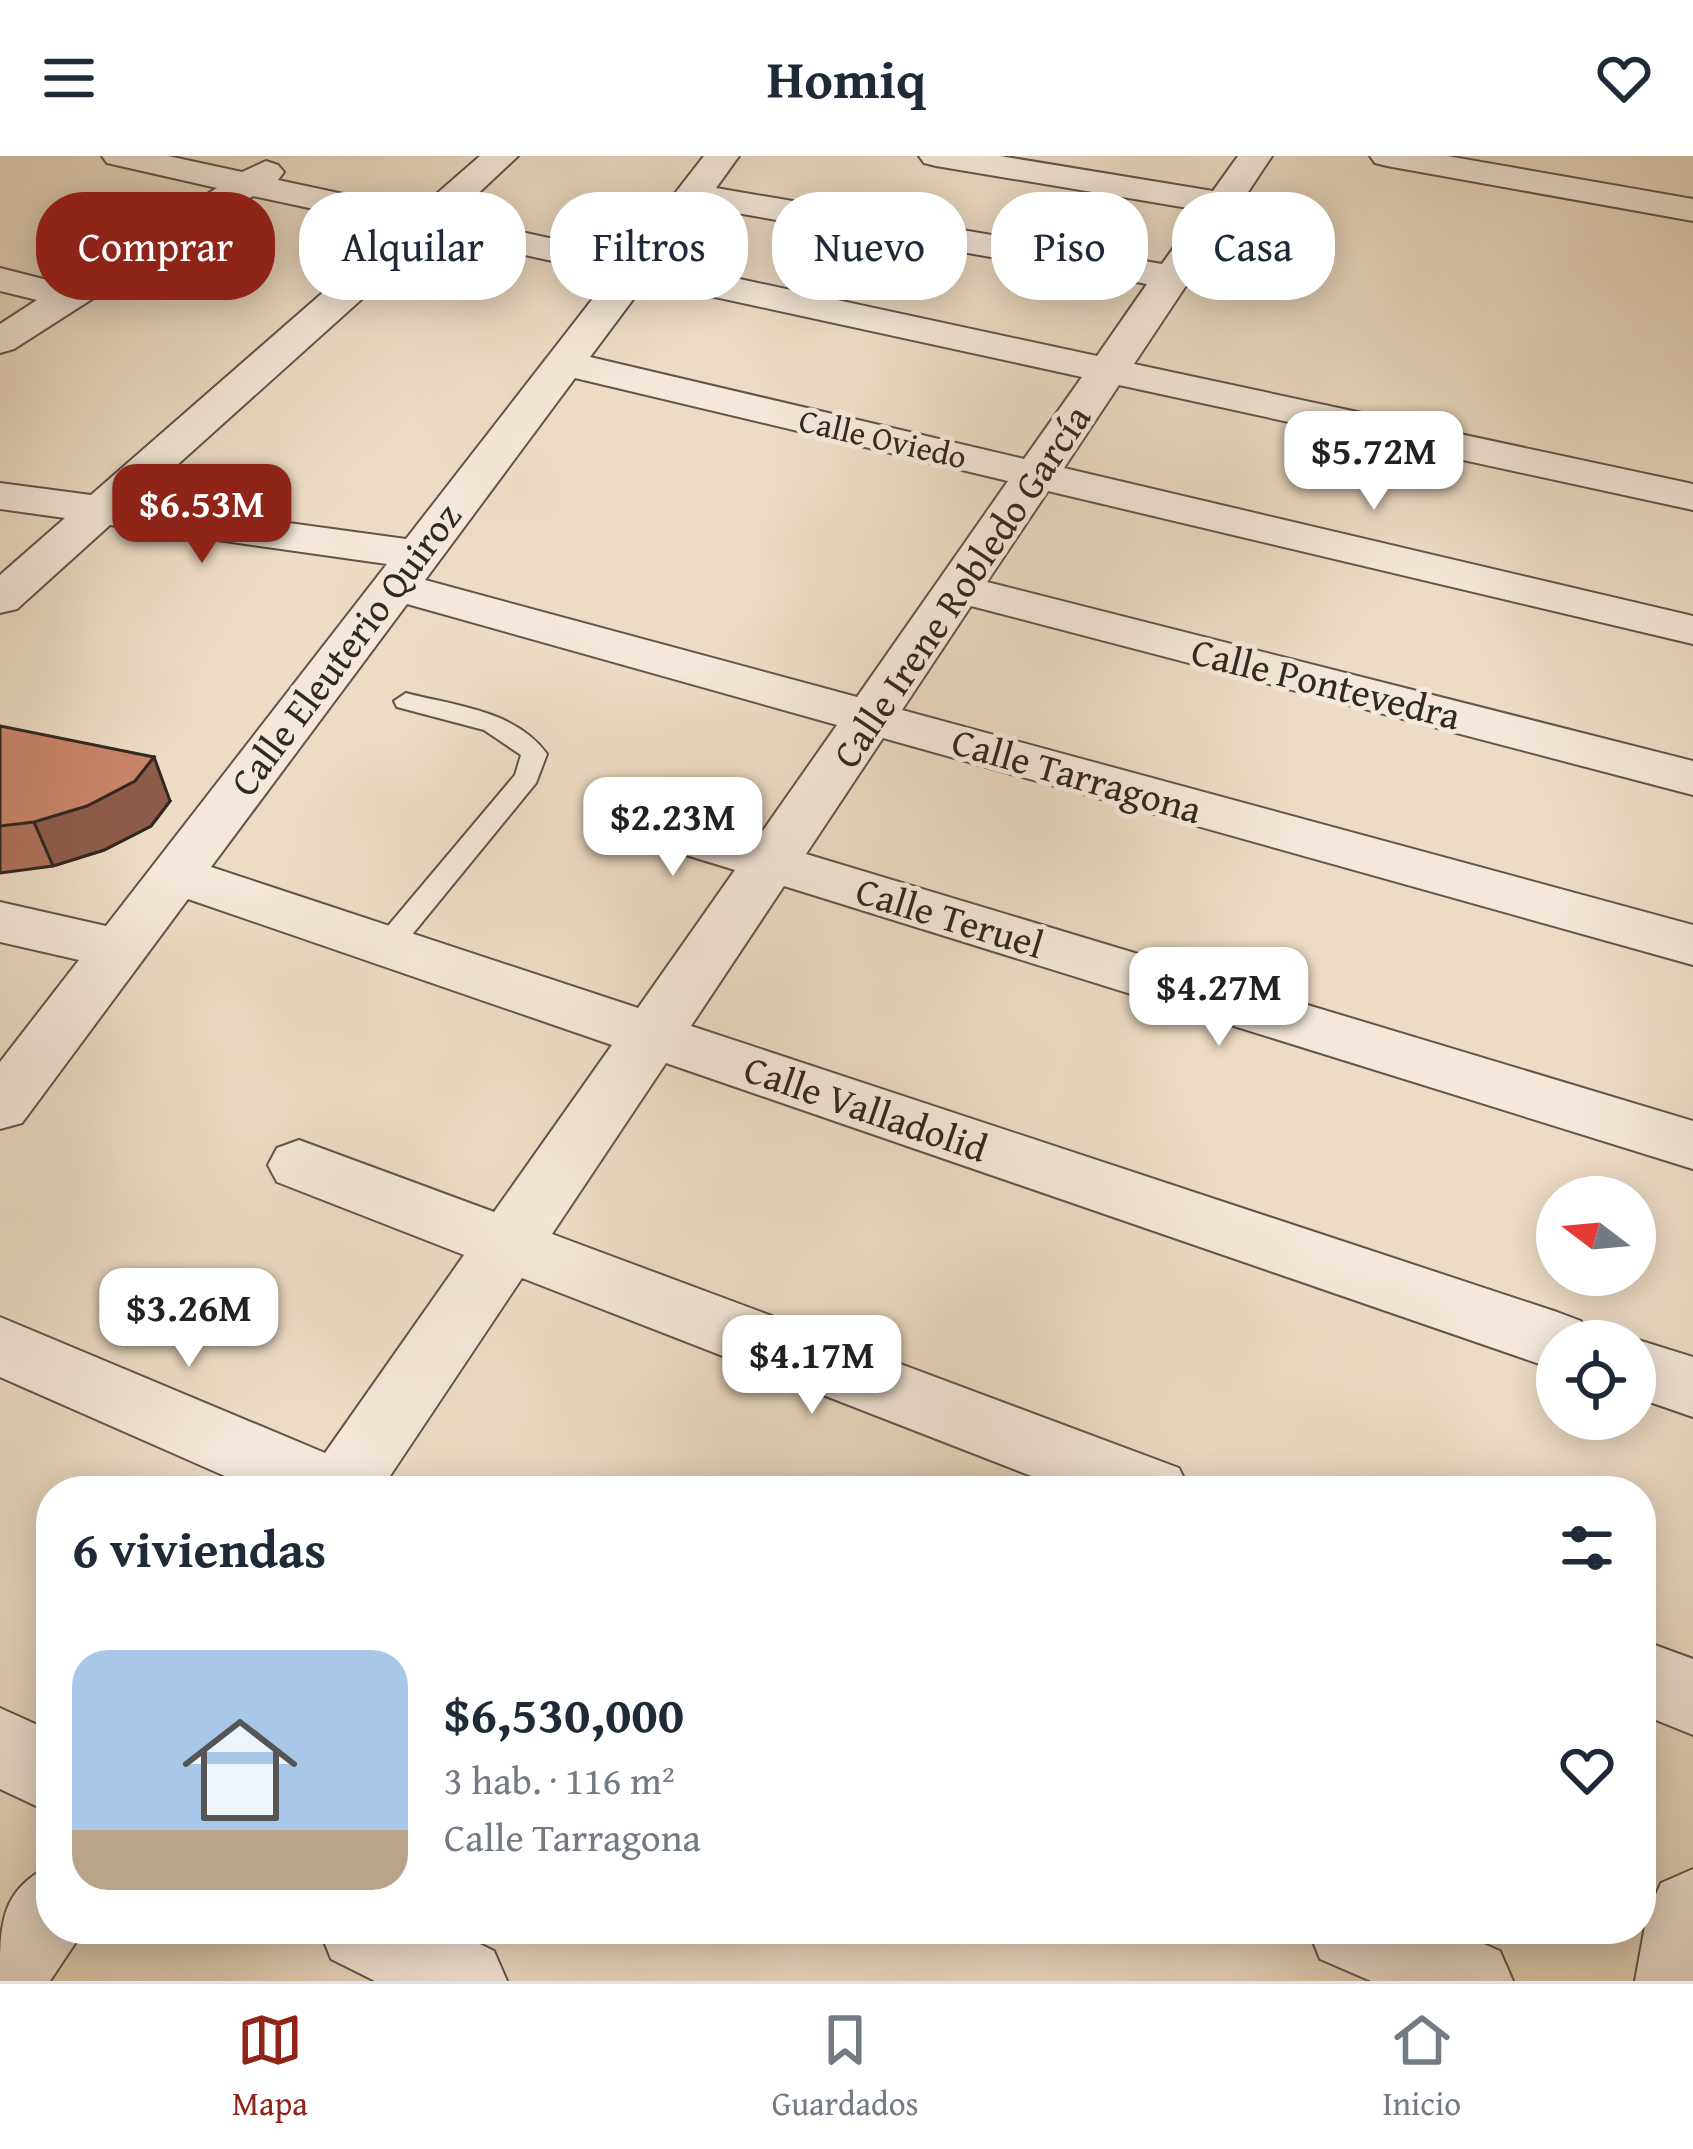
<!DOCTYPE html>
<html lang="es">
<meta charset="utf-8">
<style>
body{margin:0;font-family:"Gentium Book Plus",serif;background:#f2f2f3;color:#1f2937;height:100vh;display:flex;flex-direction:column;font-size:45px;white-space:nowrap}
*{box-sizing:border-box;margin:0}
p{font-size:39px;color:#747a83}
.icon{flex:none;width:66px;height:66px;fill:none;stroke:currentColor;stroke-width:2;stroke-linecap:round;stroke-linejoin:round}
.map{position:relative;flex:1;overflow:hidden}
.drawer{position:absolute;left:36px;top:1320px;width:1620px;height:468px;display:flex;flex-direction:column;background:#fff;border-radius:48px;box-shadow:0 6px 30px #0003}
.drawer>*{flex:none}
.banner{position:absolute;left:36px;top:36px;width:1623px;height:108px;display:flex;gap:24px}
.needle{width:78px;rotate:286deg}
.controls{position:absolute;left:1536px;top:1020px;display:grid;gap:24px}
.controls a{display:grid;place-items:center;width:120px;height:120px;border-radius:50%;background:#fff;box-shadow:0 6px 30px #0003;font-size:60px}
.price{position:absolute;translate:-50% -102px;padding:0 27px;border-radius:24px;background:#fff;color:#222;font-size:39px;line-height:78px;filter:drop-shadow(0 3px 6px #0008)}
.price::after{content:'';position:absolute;left:50%;top:72px;width:36px;height:27px;margin-left:-18px;background:inherit;clip-path:polygon(0 0,100% 0,50% 100%)}
.price.selected{background:#8f2418;color:#fff}
ul{padding:0;list-style:none}
li{display:flex;align-items:center;gap:36px;height:300px;padding:0 36px}
li span{display:grid;place-items:center;flex:none;width:336px;height:240px;border-radius:36px;color:#555}
li>.icon{margin-inline-start:auto}
span .icon{width:144px;height:144px;fill:#fffc;stroke-width:1}
li b{font-size:51px}
h2{display:flex;justify-content:space-between;align-items:center;height:144px;padding:0 36px;font-size:51px}
.pill{padding:0 42px;border-radius:48px;background:#fff;box-shadow:0 6px 30px #0003;font-size:42px;line-height:108px}
.pill.selected{background:#8f2418;color:#fff}
header{display:flex;justify-content:space-between;align-items:center;height:156px;padding:0 36px;background:#fff;font-size:54px;font-weight:700}
.menu{display:flex;justify-content:space-around;align-items:center;height:168px;border-top:3px solid #e0e1e3;background:#fff;font-size:33px;color:#747a83}
.menu a{display:grid;justify-items:center;gap:6px}
.menu .selected{color:#8f2418}
.map>svg:first-child{display:block}
.lines{fill:none;stroke-linecap:round;stroke-linejoin:round}
.service-casing{stroke:#61554a;stroke-width:4}
.minor-casing{stroke:#61554a;stroke-width:4}
.tertiary-casing{stroke:#61554a;stroke-width:4}
.service{fill:#f3e8d9;fill-rule:evenodd}
.minor{fill:#f3e8d9;fill-rule:evenodd}
.tertiary{fill:#f3e8d9;fill-rule:evenodd}
.wall{fill:#ae725b;stroke:#322821;stroke-width:3}
.shaded-wall{fill:#8d5d4a;stroke:#322821;stroke-width:3}
.building{fill:#ca856a;stroke:#322821;stroke-width:3}
.labels{text-anchor:middle;stroke-width:10;stroke-linejoin:round;paint-order:stroke}
.far-street-label{font-size:33px;fill:#322821;stroke:#f3e8d9}
.street-label{font-size:39px;fill:#322821;stroke:#f3e8d9}
</style>
<header><svg class="icon" aria-label="menu" viewBox="0 0 24 24"><path d="M4 6h16M4 12h16M4 18h16"/></svg>Homiq<svg class="icon" aria-label="heart" viewBox="0 0 24 24"><path d="M12 20l-8-8c-3-5 5-10 8-4 3-6 11-1 8 4z"/></svg></header>
<div class="map">
<svg width="1693" height="1825" viewBox="0 0 1693 1825">
<rect width="100%" height="100%" fill="#eddcc4"/>
<filter id="stains"><feTurbulence type="fractalNoise" baseFrequency=".00167" numOctaves="4"/><feColorMatrix values="0 0 0 0 .2 0 0 0 0 .09 0 0 0 0 .02 0 0 0 .5 -.17"/></filter>
<radialGradient id="worn" r=".72"><stop offset=".6" stop-color="#630" stop-opacity="0"/><stop offset="1" stop-color="#630" stop-opacity=".3"/></radialGradient>
<g class="lines">
<g class="service-casing">
<path id="service" d="M406,537C455,550 515,554 547,598L536,627L397,797H377L373,790L377,783L515,619L521,599L484,574L397,551L394,545Z"/>
</g>
<g class="minor-casing">
<g id="minor">
<path d="M102,0H168L242,16L266,5L278,9L284,16L278,24L418,54L480,0H518L453,61L627,99L704,0H739L716,32L1162,108L1200,54L936,10L924,7L919,0H1000L1213,35L1238,0H1272L1134,208L1693,328V354L1119,229L1064,312L1693,460V488L1048,335L987,426L1693,605V639L971,450L902,554L1693,769V809L883,582L806,698L1693,965V1013L784,730L691,870L1557,1156L1581,1165L1591,1185H1557V1214L666,907L552,1078L1179,1312L1190,1335H1070L522,1122L380,1335H259L0,1221V1161L325,1297L464,1099L277,1026L268,1009L277,992L299,984L494,1056L612,889L188,743L22,967L0,973V906L79,804L0,786V746L106,770L387,408L110,369L17,453L0,457V419L65,362L0,353V327L91,339L398,71L253,40L14,193L0,197V168L37,144L0,135V112L63,128L217,32L107,7ZM702,51L1147,128L1097,200L661,106ZM433,79L612,118L406,383L136,346ZM646,126L1082,221L1024,303L590,201ZM575,222L1008,325L857,541L425,424ZM407,448L837,569L757,683L620,642L601,647L593,660L601,673L735,714L638,852L211,711Z"/>
<polygon points="1370,0 1447,0 1693,43 1693,65 1387,10 1375,7"/>
<polygon points="1635,1183 1693,1201 1693,1261 1635,1241 1635,1185 1628,1185"/>
<polygon points="1641,1484 1693,1503 1693,1579 1641,1558"/>
<polygon points="0,1552 51,1575 51,1657 0,1633"/>
<path d="M51,1709V1773H83L80,1780L50,1825H0C0,1767 0,1735 51,1709Z"/>
<polygon points="319,1773 450,1773 494,1795 507,1825 375,1825 331,1803"/>
<polygon points="1308,1773 1449,1773 1500,1795 1513,1825 1371,1825 1320,1803"/>
</g>
</g>
<g class="tertiary-casing">
<polygon id="tertiary" points="1693,1713 1693,1825 1635,1825 1647,1759 1661,1727"/>
</g>
<use href="#service" class="service"/>
<use href="#minor" class="minor"/>
<use href="#tertiary" class="tertiary"/>
</g>
<polygon class="wall" points="0,570 170,645 151,670 104,694 53,710 0,717"/>
<polygon class="shaded-wall" points="154,601 170,645 151,670 104,694 53,710 34,666"/>
<polygon class="building" points="0,570 154,601 135,625 87,650 34,666 0,670"/>
<g class="labels">
<g class="far-street-label">
<text transform="translate(883 282) rotate(13)" y="12">Calle Oviedo</text>
</g>
<g class="street-label">
<text transform="translate(961 430) rotate(-56)" y="14">Calle Irene Robledo García</text>
<text transform="translate(345 493) rotate(-53)" y="14">Calle Eleuterio Quiroz</text>
<text transform="translate(1326 527) rotate(14)" y="14">Calle Pontevedra</text>
<text transform="translate(1077 619) rotate(16)" y="14">Calle Tarragona</text>
<text transform="translate(950 761) rotate(17)" y="14">Calle Teruel</text>
<text transform="translate(866 952) rotate(19)" y="14">Calle Valladolid</text>
</g>
</g>
<rect width="100%" height="100%" filter="url(#stains)"/>
<rect width="100%" height="100%" fill="url(#worn)"/>
</svg>
<div class="controls">
<a><svg class="needle" viewBox="-14 -14 28 28"><path d="M0-13l5 13h-10z" fill="#e53935"/><path d="M0 13l5-13h-10z" fill="#747a83"/></svg></a>
<a><svg class="icon" aria-label="locate" viewBox="0 0 24 24"><circle cx="12" cy="12" r="6"/><path d="M12 2v4M12 18v4M2 12h4M18 12h4"/></svg></a>
</div>
<b class="price" style="left:1374px;top:357px">$5.72M</b>
<b class="price selected" style="left:202px;top:410px">$6.53M</b>
<b class="price" style="left:673px;top:723px">$2.23M</b>
<b class="price" style="left:1219px;top:893px">$4.27M</b>
<b class="price" style="left:189px;top:1214px">$3.26M</b>
<b class="price" style="left:812px;top:1261px">$4.17M</b>
<div class="banner">
<a class="pill selected">Comprar</a>
<a class="pill">Alquilar</a>
<a class="pill">Filtros</a>
<a class="pill">Nuevo</a>
<a class="pill">Piso</a>
<a class="pill">Casa</a>
</div>
<section class="drawer">
<h2>6 viviendas<svg class="icon" aria-label="filters" viewBox="0 0 24 24"><path d="M4 7h16M4 17h16"/><circle cx="9" cy="7" r="2"/><circle cx="15" cy="17" r="2"/></svg></h2>
<ul>
<li><span style="background:linear-gradient(#a9c7e8 75%,#b9a48a 0)"><svg class="icon" aria-label="home" viewBox="0 0 24 24"><path d="M3 11l9-7 9 7M6 9v11h12V9"/></svg></span><div><b>$6,530,000</b><p>3 hab. · 116 m²</p><p>Calle Tarragona</p></div><svg class="icon" aria-label="heart" viewBox="0 0 24 24"><path d="M12 20l-8-8c-3-5 5-10 8-4 3-6 11-1 8 4z"/></svg></li>
</ul>
</section>
</div>
<nav class="menu">
<a class="selected"><svg class="icon" aria-label="map" viewBox="0 0 24 24"><path d="M3 6l6-2 6 2 6-2v14l-6 2-6-2-6 2zM9 4v14M15 6v14"/></svg>Mapa</a>
<a><svg class="icon" aria-label="saved" viewBox="0 0 24 24"><path d="M7 4h10v16l-5-4-5 4z"/></svg>Guardados</a>
<a><svg class="icon" aria-label="home" viewBox="0 0 24 24"><path d="M3 11l9-7 9 7M6 9v11h12V9"/></svg>Inicio</a>
</nav>
